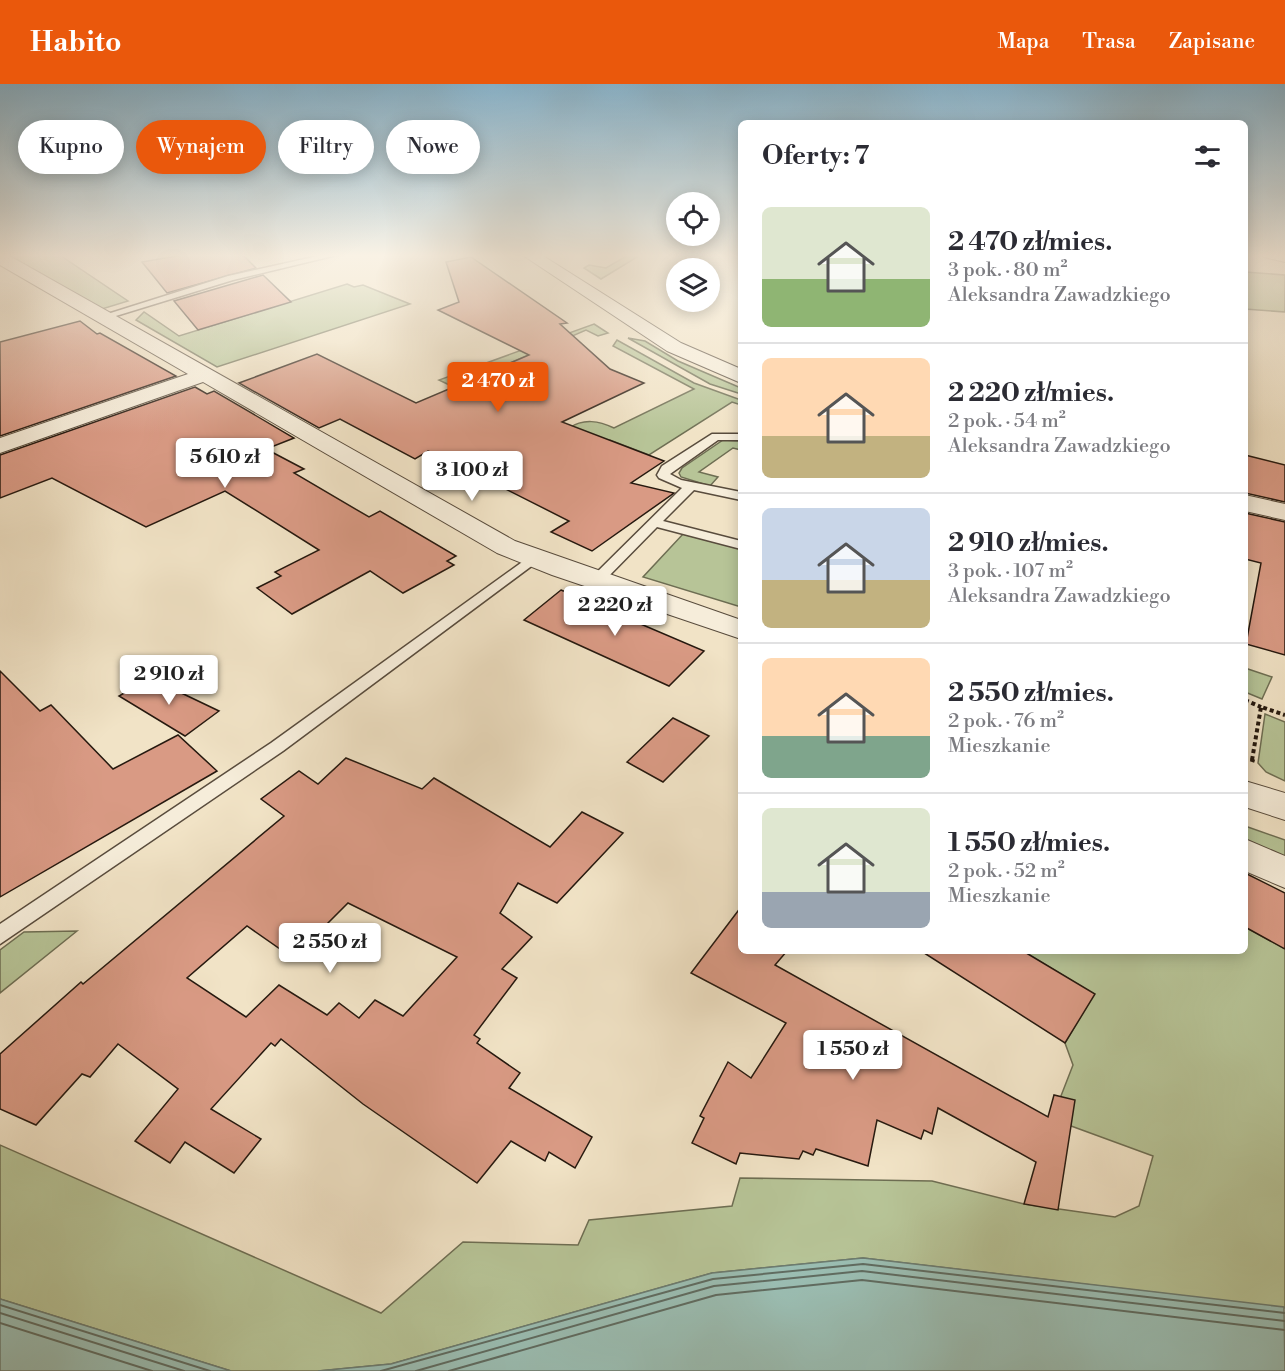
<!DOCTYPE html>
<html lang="pl">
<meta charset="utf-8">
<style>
body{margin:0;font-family:"Libre Bodoni",serif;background:#f2f2f3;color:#2b2b33;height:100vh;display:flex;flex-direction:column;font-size:22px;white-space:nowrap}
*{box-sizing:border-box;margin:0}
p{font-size:20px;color:#7c7c81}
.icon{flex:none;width:33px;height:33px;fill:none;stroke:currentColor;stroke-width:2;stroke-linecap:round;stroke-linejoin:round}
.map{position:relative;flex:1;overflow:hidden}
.side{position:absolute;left:738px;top:36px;width:510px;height:834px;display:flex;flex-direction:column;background:#fff;border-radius:9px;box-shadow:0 3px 15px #0003}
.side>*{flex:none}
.guide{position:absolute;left:18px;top:36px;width:570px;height:54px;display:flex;gap:12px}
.buttons{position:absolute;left:666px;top:108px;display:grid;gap:12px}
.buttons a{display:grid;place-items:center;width:54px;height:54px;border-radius:50%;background:#fff;box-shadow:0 3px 15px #0003;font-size:30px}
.price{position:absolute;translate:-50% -51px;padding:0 14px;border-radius:6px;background:#fff;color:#222;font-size:20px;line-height:39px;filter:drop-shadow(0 2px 3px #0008)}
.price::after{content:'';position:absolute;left:50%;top:36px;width:18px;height:14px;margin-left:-9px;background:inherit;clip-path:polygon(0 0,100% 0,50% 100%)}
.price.on{background:#ea580c;color:#fff}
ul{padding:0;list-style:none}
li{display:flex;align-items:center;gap:18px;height:150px;padding:0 24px}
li+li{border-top:2px solid #e1e1e2}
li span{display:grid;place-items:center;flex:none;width:168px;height:120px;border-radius:9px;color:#555}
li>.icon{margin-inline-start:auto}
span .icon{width:72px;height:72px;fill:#fffc;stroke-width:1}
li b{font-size:26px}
h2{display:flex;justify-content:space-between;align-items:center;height:72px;padding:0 24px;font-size:26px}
.tag{padding:0 21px;border-radius:27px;background:#fff;box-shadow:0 3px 15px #0003;font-size:21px;line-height:54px}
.tag.on{background:#ea580c;color:#fff}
header{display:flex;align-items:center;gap:36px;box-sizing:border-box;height:84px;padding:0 30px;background:#ea580c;color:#fff}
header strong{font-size:28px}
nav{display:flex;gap:33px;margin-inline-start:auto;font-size:21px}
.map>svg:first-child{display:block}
.green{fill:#b7c497;stroke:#6e6e53;stroke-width:1.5}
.water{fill:#9bbeb3;stroke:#6c7c71;stroke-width:1.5}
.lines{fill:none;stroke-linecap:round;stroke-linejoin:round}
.shore{stroke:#606c61;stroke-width:2}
.building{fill:#d99a84;stroke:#26190f;stroke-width:1.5;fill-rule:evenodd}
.service-casing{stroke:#594c3d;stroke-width:3}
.minor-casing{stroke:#594c3d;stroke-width:2}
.tertiary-casing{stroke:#594c3d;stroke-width:2}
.path-far1{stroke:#26190f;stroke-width:4;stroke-dasharray:4 3;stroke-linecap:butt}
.path{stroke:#26190f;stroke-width:4.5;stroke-dasharray:5 4;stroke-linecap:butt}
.service{fill:#f6edda;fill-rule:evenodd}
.minor{fill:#f6edda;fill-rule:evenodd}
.tertiary{fill:#f6edda;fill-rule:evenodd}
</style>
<header>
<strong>Habito</strong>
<nav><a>Mapa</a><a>Trasa</a><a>Zapisane</a></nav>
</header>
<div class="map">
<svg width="1285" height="1287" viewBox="0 0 1285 1287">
<rect width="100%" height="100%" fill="#f1e3c6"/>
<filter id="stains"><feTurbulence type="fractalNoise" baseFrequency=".00333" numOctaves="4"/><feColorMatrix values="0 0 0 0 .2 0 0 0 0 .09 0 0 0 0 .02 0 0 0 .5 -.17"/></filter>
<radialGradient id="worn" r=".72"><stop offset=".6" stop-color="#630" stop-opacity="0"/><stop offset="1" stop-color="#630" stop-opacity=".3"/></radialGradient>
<g class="green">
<polygon points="7,170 58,170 128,217 102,225"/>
<polygon points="630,170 642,170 601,195 584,184 589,181 606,184"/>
<polygon points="1245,188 1285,191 1285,228 1245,225"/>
<polygon points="347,200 354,203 363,201 410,220 217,283 136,236 144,228 179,252"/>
<path d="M594,240L608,249L598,252L586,246L459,301L569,344C584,334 599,337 614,344L694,305L613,262L617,256L694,299L741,316V321L732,318L649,371L610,356L573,378L535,342L439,296Z"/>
<polygon points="628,254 645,257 678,277 741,304 741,310 710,300"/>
<polygon points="723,356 741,357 741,366 733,364 699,388 718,393 710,402 681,393 679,389 682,384"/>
<polygon points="683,450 741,465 741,523 643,493"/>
<polygon points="1245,584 1272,593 1262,615 1245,608"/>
<polygon points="1265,630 1285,638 1285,697 1266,688 1258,679"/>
<polygon points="1245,742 1285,756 1285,782 1245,763"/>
<polygon points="1245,843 1285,865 1285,1224 863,1174 712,1189 391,1280 318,1287 231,1287 0,1215 0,1061 381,1229 463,1158 578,1161 589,1136 732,1122 740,1094 932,1097 1024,1120 1115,1133 1139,1122 1153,1072 1052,1035 1073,981 1065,959 1094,910 1023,867 1245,867"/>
<polygon points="77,847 0,909 0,866 24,848"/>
</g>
<g class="water">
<polygon points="863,1174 1284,1223 1285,1287 318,1287 391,1280 712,1189"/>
<polygon points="0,1215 231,1287 0,1287"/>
</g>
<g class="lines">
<g class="shore">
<polyline points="0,1221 210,1287"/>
<polyline points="0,1229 184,1287"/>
<polyline points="0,1239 152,1287"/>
<polyline points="381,1287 713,1195 863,1180 1285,1229"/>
<polyline points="416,1287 714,1202 862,1187 1285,1237"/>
<polyline points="449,1287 716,1211 862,1196 1285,1246"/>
</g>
</g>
<g class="building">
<polygon points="188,170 242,170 256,184 167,209 142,178"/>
<polygon points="471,173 567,239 560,240 610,285 644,299 562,338 664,377 631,399 674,409 592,467 551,448 569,437 436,370 428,367 415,375 340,335 319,344 239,299 317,270 416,319 529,271 438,226 459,218 446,178"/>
<polygon points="263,191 291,218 198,246 174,217"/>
<polygon points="80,237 97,250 100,249 176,292 0,352 0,258"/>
<polygon points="195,303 207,310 214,307 294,354 266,365 304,385 294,389 369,433 380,427 456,472 447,477 454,481 403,509 370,487 292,530 257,504 281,492 275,488 319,466 225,407 146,443 52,394 0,414 0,371"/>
<polygon points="1245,371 1285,381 1285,418 1245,409"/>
<polygon points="1245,429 1285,438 1285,571 1246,560 1261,479 1245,475"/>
<polygon points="561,506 704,567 669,602 524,536"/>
<polygon points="0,587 40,627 51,621 113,685 178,651 217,687 0,813"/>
<polygon points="150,594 219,627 185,652 119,612"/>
<polygon points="673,634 709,652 663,698 627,678"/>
<path d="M346,674L422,705L434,694L550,763L582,728L623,749L557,819L518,799L500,829L532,853L502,885L517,894L474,951L480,955L477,959L520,989L509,1004L592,1053L575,1084L549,1068L545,1077L511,1057L477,1099L363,1020L281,955L275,962L271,959L211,1025L261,1055L234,1089L185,1058L170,1079L135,1057L178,1005L118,960L90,993L82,990L36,1041L0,1025V970L81,898L83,900L284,732L261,715L299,687L318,700ZM348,819L457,873L403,932L375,916L359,934L339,919L327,931L279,901L246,933L187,894L247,842L293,874Z"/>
<polygon points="1245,789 1285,809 1285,865 1245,843"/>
<polygon points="741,823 741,867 787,867 775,881 1048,1033 1054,1011 1075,1016 1058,1126 1024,1120 1036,1078 938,1024 932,1050 924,1046 921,1055 877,1036 868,1082 816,1065 813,1071 803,1067 799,1075 740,1069 736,1080 692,1059 704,1034 700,1032 728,978 751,994 786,939 691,889"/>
<polygon points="921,867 1023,867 1095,910 1065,959"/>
</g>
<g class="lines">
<g class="service-casing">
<g id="service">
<polygon points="327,170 341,170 233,196 106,235 98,233 228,192"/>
<polygon points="712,350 741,350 741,356 718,356 670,390 681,396 741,408 741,416 694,406 663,437 741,457 741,465 657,443 601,500 591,500 591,494 682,404 659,394 657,391 662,382"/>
<polygon points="532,471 537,472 537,478 283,667 0,860 0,840 271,659"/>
</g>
</g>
<g class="minor-casing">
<g id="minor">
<polygon points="0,170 6,170 515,457 741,536 741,555 552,491 497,469 203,298 0,369 0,354 188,290 0,181"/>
<polygon points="1262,170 1285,170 1285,178 1264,173"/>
<polygon points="1245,697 1285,709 1285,736 1245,723"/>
<polygon points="1245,755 1285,772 1285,804 1245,787"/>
</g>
</g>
<g class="tertiary-casing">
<g id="tertiary">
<polygon points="521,170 540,170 681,259 741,285 741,299 667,267"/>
<polygon points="1245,411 1285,420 1285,436 1245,427"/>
</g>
</g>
<g class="path-far1">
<polyline points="1245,616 1261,623"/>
<polyline points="1252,676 1261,623 1285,631"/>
</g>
<polyline class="path" points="1252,678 1253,675"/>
<use href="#service" class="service"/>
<use href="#minor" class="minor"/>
<use href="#tertiary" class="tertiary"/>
</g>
<linearGradient id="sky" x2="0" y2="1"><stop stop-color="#89b8d3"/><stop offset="0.49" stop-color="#f9f2e5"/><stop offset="1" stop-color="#f9f2e5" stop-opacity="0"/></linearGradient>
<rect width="1285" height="350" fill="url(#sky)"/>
<rect width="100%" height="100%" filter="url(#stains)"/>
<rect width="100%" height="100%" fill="url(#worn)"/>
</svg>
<div class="buttons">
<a><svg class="icon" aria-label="locate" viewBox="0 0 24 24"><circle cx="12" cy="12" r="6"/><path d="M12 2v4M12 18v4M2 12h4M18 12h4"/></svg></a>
<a><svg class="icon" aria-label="layers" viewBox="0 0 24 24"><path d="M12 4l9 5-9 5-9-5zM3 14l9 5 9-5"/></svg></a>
</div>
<b class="price on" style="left:498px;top:329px">2 470 zł</b>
<b class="price" style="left:225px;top:405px">5 610 zł</b>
<b class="price" style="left:472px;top:418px">3 100 zł</b>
<b class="price" style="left:615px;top:553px">2 220 zł</b>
<b class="price" style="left:169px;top:622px">2 910 zł</b>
<b class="price" style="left:330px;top:890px">2 550 zł</b>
<b class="price" style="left:853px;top:997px">1 550 zł</b>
<div class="guide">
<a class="tag">Kupno</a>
<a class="tag on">Wynajem</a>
<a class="tag">Filtry</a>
<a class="tag">Nowe</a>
</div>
<section class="side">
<h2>Oferty: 7<svg class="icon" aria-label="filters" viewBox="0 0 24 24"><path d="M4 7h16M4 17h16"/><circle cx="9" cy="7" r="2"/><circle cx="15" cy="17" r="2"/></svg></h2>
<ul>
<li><span style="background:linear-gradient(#dfe7d0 60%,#8fb573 0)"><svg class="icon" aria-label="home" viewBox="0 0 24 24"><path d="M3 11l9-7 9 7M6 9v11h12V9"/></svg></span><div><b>2 470 zł/mies.</b><p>3 pok. · 80 m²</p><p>Aleksandra Zawadzkiego</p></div></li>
<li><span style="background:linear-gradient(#ffd9b3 65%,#c2b280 0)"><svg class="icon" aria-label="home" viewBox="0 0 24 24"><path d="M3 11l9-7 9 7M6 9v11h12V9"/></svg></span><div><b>2 220 zł/mies.</b><p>2 pok. · 54 m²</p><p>Aleksandra Zawadzkiego</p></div></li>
<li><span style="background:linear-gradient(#c9d6e8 60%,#c2b280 0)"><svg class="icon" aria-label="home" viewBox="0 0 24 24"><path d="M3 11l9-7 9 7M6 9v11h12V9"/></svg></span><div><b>2 910 zł/mies.</b><p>3 pok. · 107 m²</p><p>Aleksandra Zawadzkiego</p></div></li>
<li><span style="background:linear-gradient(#ffd9b3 65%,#7fa58c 0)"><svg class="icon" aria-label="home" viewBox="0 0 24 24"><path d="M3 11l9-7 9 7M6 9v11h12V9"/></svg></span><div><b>2 550 zł/mies.</b><p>2 pok. · 76 m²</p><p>Mieszkanie</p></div></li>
<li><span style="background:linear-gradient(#dfe7d0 70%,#9aa5b1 0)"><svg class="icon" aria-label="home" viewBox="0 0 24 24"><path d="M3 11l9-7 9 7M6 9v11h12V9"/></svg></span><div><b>1 550 zł/mies.</b><p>2 pok. · 52 m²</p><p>Mieszkanie</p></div></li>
</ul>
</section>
</div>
